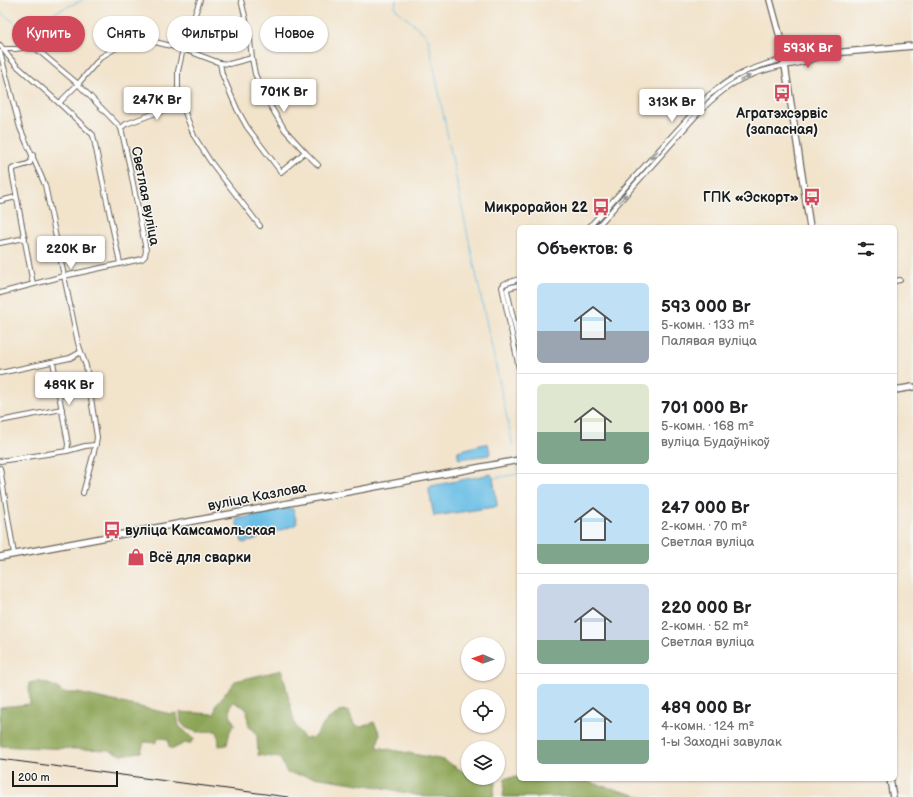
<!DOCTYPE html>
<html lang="ru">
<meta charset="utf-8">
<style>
body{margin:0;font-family:"Balsamiq Sans",sans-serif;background:#f2f2f2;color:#202124;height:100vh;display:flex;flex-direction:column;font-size:15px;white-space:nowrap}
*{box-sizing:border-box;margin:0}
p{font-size:13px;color:#757577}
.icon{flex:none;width:22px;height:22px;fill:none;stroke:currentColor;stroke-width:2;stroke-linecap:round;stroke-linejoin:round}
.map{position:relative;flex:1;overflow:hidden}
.details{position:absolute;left:517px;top:225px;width:380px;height:556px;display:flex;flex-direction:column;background:#fff;border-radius:6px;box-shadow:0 1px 3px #0004}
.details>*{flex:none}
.banner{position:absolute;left:12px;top:16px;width:380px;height:36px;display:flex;gap:8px}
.needle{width:26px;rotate:272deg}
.fabs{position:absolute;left:461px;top:637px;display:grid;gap:8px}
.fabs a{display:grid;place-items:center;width:44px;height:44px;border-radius:50%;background:#fff;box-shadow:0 1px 3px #0004;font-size:20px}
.scale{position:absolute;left:12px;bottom:10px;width:106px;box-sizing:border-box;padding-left:4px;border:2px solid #1c1c1c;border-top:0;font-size:11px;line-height:14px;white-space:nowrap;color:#1c1c1c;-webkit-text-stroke:3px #f6f6f2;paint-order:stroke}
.price{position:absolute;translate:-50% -34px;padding:0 9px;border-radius:4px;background:#fff;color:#222;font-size:13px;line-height:26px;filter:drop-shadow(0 1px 2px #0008)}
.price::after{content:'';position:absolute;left:50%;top:24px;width:12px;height:9px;margin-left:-6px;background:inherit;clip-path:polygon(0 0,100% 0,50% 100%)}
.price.current{background:#d1495b;color:#fff}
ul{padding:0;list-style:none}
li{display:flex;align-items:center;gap:12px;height:100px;padding:0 20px}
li+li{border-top:1px solid #e0e0e0}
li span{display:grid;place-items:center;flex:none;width:112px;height:80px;border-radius:6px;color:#555}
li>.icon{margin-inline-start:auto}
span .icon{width:48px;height:48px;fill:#fffc;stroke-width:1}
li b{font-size:17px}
h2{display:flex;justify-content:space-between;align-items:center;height:48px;padding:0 20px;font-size:17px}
.chip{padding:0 14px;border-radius:18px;background:#fff;box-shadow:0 1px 3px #0004;font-size:14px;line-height:36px}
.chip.current{background:#d1495b;color:#fff}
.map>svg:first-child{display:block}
.forest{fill:#8ca455;stroke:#546038}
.water{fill:#69bee6;stroke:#426d81}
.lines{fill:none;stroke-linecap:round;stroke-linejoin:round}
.stream{stroke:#69bee6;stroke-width:1}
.street-casing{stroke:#676259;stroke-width:6}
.secondary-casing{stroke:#676259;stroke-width:8}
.street{stroke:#fff;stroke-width:4}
.secondary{stroke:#fff;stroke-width:5.5}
.rail{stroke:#1c1c1c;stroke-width:1}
.oneway{fill:#999}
.labels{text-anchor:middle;stroke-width:3;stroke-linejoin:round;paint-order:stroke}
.poi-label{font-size:14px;font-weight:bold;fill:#1c1c1c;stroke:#f6f6f2;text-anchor:end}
.street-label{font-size:14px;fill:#1c1c1c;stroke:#f6f6f2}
</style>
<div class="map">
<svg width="913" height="797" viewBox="0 0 913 797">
<rect width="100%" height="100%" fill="#f6f6f2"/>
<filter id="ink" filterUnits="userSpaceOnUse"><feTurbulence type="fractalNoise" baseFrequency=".025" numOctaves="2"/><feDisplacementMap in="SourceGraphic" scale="8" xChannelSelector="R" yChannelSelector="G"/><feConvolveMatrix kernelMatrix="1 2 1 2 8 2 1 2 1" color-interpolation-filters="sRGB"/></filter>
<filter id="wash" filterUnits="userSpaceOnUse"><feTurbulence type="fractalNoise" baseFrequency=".012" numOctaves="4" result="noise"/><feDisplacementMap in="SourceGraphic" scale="16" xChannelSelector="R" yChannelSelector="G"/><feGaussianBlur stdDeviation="0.9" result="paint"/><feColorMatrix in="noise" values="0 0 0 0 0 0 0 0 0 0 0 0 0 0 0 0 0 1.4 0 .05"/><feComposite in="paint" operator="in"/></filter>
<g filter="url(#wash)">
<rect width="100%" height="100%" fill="#f2e3cb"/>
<g class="forest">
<path d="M282,670L295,725L304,738H313L327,720L343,710L349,712L354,725L361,727L374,722L380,734L377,747L444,760L464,772H468V778H496L493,797H425L379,787L287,773L280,758L258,755L257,736L254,730L249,727L248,722L247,709L234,702L231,705C229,712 230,717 235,724L230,731L227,745L219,746L218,734L216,731L197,732L186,728L183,725L181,722L180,712L215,714L216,705L235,681Z"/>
<path d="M38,681C46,684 58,685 62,693H78L171,714L177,713L179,726L189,735L195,739L191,743H185L173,749L169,747L168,739L159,738L155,743L144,742L141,752L122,755L109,750L19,747L0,746V707L30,704L29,683Z"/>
<polygon points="519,777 519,779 559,779 585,781 642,797 503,797 505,778"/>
</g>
<g class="water">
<polygon points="484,444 488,444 490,452 489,455 459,459 458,457 458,451"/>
<polygon points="491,474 493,478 497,504 497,506 494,507 434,516 429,491 429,488 431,486"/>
<polygon points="289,508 293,509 297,523 295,525 244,543 242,542 236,520 237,519"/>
</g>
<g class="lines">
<g class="stream">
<polyline points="396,0 395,7 397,10 425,34 428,38 465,222 513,446"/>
<polyline points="0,12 18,25 24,26 83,0"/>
<polyline points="517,465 519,473"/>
<polyline points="493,478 519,474"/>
</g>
</g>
</g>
<g filter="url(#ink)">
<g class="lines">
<g class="street-casing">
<g id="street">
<polyline points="200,0 183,49 178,71 178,94 194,136 210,161 260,226"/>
<polyline points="241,0 249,32 252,58 255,74 262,89 271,107 285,130 305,152 318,165"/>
<polyline points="0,45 9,57 16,65 59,103 93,135 120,263"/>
<polyline points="0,52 20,128 45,185 78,343 86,366 97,437 96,444 83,493"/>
<polyline points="220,63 222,74 237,109 247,127 281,172 305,152"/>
<polyline points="59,103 78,84 101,57 123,44 140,40 151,41 183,49 220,63 229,64 252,58"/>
<polyline points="164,110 173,107 183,107"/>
<polyline points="121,128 126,124 164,110 178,94"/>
<path d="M33,155L30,163C24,166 18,166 12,169V172L33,284"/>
<polyline points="0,201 16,197"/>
<path d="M589,227L709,95C719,88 729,79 741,74C754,67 769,63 784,59"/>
<path d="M597,227C622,199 647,171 672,143C690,122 708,100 731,85C747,74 766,70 785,65"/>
<polyline points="0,243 25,238"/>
<polyline points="519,279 504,284 502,287 519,368"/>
<polyline points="895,281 900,280"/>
<polyline points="519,285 508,288 507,290 519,344"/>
<polyline points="0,293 64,276 142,259 145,256 146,250 130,168 121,128 78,84 33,46 16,49 3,49"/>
<polyline points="53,362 68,444 67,451"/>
<polyline points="0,373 70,358 81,352"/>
<polyline points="0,421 62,409"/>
<polyline points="0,461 67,451 85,446 95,445"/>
<polyline points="0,468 14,554"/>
</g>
</g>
<g class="secondary-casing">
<g id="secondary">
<polyline points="770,0 780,37 784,59 810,227"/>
<polyline points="784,59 816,54 825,54 844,52 913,46"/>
<path d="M785,65C798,63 812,60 824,54"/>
<polyline points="895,390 913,387"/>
<polyline points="0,557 519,460"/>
<polyline points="890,779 893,797"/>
</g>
</g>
<use href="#street" class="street"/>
<use href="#secondary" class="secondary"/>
<polyline class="rail" points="0,759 288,797"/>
</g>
<defs><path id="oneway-solid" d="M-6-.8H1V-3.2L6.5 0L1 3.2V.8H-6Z"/></defs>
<g class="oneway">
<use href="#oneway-solid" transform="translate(745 78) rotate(-25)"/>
<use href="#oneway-solid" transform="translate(654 155) rotate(132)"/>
<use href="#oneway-solid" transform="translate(623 198) rotate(-48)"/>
</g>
</g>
<defs>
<g id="bus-bare" transform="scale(1.38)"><path d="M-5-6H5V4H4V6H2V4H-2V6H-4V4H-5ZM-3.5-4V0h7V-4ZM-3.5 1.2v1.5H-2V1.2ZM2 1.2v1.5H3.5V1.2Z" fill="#d1495b" stroke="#f6f6f2" stroke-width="2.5" paint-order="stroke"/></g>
<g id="shop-bare" transform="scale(1.38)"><path d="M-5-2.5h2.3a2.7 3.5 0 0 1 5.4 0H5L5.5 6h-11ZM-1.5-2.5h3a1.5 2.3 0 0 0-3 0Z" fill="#d1495b" stroke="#f6f6f2" stroke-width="2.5" paint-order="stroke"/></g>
</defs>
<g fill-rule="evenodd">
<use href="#bus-bare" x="782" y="93"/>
<use href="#bus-bare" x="812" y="197"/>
<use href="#bus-bare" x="601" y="207"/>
<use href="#bus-bare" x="112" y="530"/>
<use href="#shop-bare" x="136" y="557"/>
</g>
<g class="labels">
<g class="poi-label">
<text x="782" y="118" text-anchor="middle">Агратэхсэрвіс<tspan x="782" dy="16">(запасная)</tspan></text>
<text x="799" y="202">ГПК «Эскорт»</text>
<text x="588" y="212">Микрорайон 22</text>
<text x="125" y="535" text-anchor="start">вуліца Камсамольская</text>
<text x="149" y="562" text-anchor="start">Всё для сварки</text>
</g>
<g class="street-label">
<text transform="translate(146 196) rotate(79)" y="5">Светлая вуліца</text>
<text transform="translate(257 496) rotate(-11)" y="5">вуліца Казлова</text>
</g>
</g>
</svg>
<div class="fabs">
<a><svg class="needle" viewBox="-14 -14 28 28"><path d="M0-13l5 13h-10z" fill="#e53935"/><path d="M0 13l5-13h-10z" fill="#757577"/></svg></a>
<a><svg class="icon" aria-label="locate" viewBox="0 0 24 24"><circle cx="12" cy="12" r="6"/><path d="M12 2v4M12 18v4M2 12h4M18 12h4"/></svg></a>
<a><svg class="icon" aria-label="layers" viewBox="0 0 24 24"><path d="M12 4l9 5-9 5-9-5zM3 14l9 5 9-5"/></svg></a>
</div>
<div class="scale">200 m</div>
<b class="price current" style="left:808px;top:69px">593K Br</b>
<b class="price" style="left:284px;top:113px">701K Br</b>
<b class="price" style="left:157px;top:121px">247K Br</b>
<b class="price" style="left:672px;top:123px">313K Br</b>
<b class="price" style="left:71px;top:270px">220K Br</b>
<b class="price" style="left:69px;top:406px">489K Br</b>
<div class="banner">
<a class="chip current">Купить</a>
<a class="chip">Снять</a>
<a class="chip">Фильтры</a>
<a class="chip">Новое</a>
</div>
<section class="details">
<h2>Объектов: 6<svg class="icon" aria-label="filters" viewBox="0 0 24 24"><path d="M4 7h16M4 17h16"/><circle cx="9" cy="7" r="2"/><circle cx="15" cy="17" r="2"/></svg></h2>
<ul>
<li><span style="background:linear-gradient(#bfe0f5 60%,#9aa5b1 0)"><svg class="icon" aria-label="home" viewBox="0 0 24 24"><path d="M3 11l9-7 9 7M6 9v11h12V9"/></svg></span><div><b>593 000 Br</b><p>5-комн. · 133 m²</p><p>Палявая вуліца</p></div></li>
<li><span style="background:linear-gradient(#dfe7d0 60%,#7fa58c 0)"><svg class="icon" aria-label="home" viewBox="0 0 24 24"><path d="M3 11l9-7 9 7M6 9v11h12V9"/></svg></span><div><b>701 000 Br</b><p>5-комн. · 168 m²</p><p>вуліца Будаўнікоў</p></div></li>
<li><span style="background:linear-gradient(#bfe0f5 75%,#7fa58c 0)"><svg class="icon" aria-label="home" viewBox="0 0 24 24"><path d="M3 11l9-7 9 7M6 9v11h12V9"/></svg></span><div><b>247 000 Br</b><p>2-комн. · 70 m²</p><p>Светлая вуліца</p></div></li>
<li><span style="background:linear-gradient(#c9d6e8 70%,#7fa58c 0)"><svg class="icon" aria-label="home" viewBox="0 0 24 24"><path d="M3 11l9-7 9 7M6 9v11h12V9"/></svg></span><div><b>220 000 Br</b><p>2-комн. · 52 m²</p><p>Светлая вуліца</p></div></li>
<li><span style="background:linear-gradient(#bfe0f5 70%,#7fa58c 0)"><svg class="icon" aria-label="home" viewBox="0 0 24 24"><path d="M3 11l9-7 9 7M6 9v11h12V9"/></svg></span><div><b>489 000 Br</b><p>4-комн. · 124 m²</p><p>1-ы Заходні завулак</p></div></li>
</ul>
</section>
</div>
